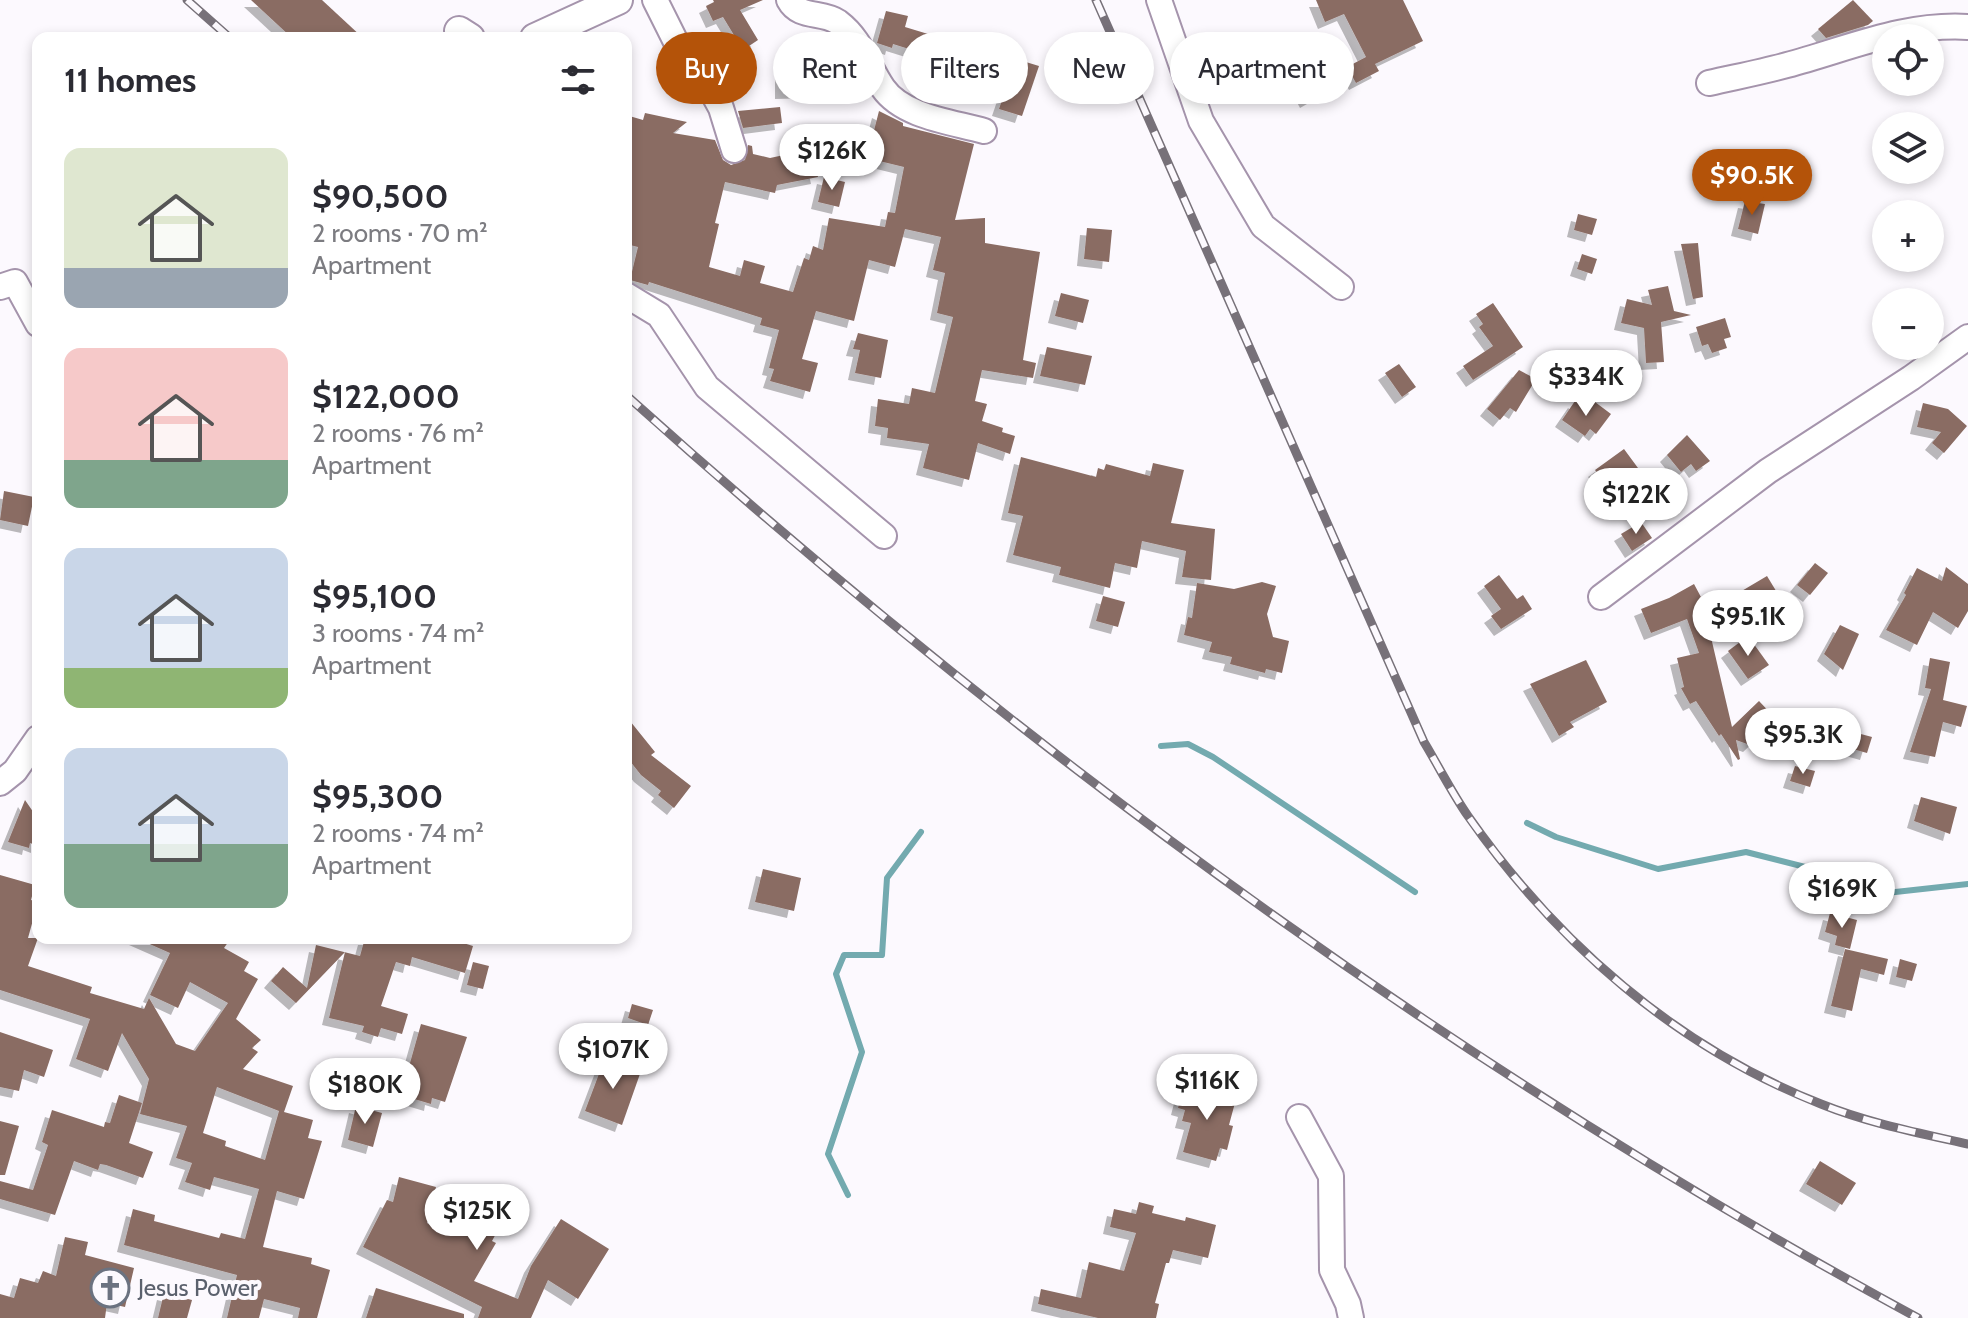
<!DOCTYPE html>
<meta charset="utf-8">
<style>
body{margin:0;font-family:Cabin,sans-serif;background:#f2f2f3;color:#2b2b33;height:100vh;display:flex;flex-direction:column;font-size:30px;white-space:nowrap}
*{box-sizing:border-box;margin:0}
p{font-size:26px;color:#7c7c81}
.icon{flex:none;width:44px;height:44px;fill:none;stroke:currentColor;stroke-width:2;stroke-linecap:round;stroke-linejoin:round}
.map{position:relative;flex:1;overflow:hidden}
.panel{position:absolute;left:32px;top:32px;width:600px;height:912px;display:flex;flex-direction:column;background:#fff;border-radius:16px;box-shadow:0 4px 12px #0003}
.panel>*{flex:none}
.top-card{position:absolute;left:656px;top:32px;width:760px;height:72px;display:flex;gap:16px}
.fabs{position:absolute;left:1872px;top:24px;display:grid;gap:16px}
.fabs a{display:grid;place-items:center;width:72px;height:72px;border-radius:50%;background:#fff;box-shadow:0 4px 12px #0003;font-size:40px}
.price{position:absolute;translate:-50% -68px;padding:0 18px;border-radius:28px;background:#fff;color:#222;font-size:26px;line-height:52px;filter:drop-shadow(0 2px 4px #0008)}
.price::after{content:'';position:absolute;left:50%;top:48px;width:24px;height:18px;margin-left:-12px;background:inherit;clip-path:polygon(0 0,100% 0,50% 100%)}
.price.current{background:#b45309;color:#fff}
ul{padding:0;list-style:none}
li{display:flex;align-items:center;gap:24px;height:200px;padding:0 32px}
li span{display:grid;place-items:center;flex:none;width:224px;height:160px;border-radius:16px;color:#555}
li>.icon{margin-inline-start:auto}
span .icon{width:96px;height:96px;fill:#fffc;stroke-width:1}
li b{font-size:34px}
h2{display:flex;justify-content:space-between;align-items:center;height:96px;padding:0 32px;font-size:34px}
.tag{padding:0 28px;border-radius:36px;background:#fff;box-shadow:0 4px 12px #0003;font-size:28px;line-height:72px}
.tag.current{background:#b45309;color:#fff}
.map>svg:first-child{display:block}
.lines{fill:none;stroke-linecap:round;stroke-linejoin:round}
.stream{stroke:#73aaaf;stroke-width:6}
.building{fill:#8a6c63;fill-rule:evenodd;filter:url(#shadow)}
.minor-casing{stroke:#a594ac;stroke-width:28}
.tertiary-casing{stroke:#a594ac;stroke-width:32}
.minor{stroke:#fff;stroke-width:24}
.tertiary{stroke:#fff;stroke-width:28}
.rail-casing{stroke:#777179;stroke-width:9}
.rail{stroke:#fcf9fe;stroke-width:6;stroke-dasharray:18;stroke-linecap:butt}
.labels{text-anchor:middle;stroke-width:8;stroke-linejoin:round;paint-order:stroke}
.worship-label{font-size:24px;fill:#5b616d;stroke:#fcf9fe;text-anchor:start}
</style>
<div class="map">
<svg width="1968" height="1318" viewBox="0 0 1968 1318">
<defs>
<filter id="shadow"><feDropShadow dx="-7" dy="7" stdDeviation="0" flood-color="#0004"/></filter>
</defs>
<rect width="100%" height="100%" fill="#fcf9fe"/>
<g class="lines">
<g class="stream">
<polyline points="1161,746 1188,744 1213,757 1415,892"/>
<polyline points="1527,823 1556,837 1658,869 1746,852 1813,869 1841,898 1968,884"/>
<polyline points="848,1195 828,1154 862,1052 836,974 844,955 882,955 887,878 921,832"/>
</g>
</g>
<g class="building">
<polygon points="251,0 322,0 363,38 292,38"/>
<polygon points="713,0 763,0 740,10 758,40 743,50 723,17 713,21 706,6 714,2"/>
<polygon points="1316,0 1403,0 1423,41 1375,64 1379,71 1356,83 1347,67 1366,57 1344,14 1325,22"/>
<polygon points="1853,0 1873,21 1868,25 1826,38 1818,29"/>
<polygon points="886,11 908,16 905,27 951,41 949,48 959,50 954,71 920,61 922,53 893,44 892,48 877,43"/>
<polygon points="818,59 819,91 782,92 782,60"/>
<polygon points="1016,59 1039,66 1022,116 999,109"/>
<polygon points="1306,65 1321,93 1307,101 1292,72"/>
<polygon points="780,107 782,123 743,128 738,111"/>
<polygon points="879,111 903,123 903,126 974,144 955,220 985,218 985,243 1040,252 1023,360 1036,363 1033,378 982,370 975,401 987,404 982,421 1003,428 1002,432 1015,436 1010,454 978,443 969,480 923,468 929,444 887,438 888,428 875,426 878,399 909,404 912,388 935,393 953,317 937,313 945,273 933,270 941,237 905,229 895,267 869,260 854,321 816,311 802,359 818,363 810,392 770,381 774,369 769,368 779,330 760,325 762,318 649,282 648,285 630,280 638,247 626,244 626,115 643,120 645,113 687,122 673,133 715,140 723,160 731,165 745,160 748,145 752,146 753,154 770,158 812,149 818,177 777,185 775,193 725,182 715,223 719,224 709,267 740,276 744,260 765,266 760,283 793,292 804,258 809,260 813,246 823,250 829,218 885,227 888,212 895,213 904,167 867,158"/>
<polygon points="824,177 845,182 839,207 818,202"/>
<polygon points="1745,201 1765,204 1758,234 1738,229"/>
<polygon points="1578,214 1597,219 1592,235 1574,230"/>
<polygon points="1087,228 1112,230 1109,262 1084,259"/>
<polygon points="1698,243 1703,297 1693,299 1681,244"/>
<polygon points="1582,254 1597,259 1592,274 1577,269"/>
<polygon points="1668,286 1674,311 1691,315 1661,322 1664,362 1646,363 1644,328 1621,323 1627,299 1652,305 1648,290"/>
<polygon points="1061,293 1089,300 1083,323 1055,316"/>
<polygon points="1493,303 1523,347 1473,380 1463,366 1493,346 1479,327 1483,324 1476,314"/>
<polygon points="1725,318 1731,337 1724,339 1727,348 1712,353 1708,344 1702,346 1696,327"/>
<polygon points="858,333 888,340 881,378 855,373 860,350 853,349"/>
<polygon points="1047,347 1092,356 1085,385 1040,376"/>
<polygon points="1399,364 1416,387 1402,397 1385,373"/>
<polygon points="1519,370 1536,379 1516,412 1510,408 1500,420 1487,409"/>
<polygon points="1575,401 1588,411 1595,402 1611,414 1596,434 1590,429 1585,436 1562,420"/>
<polygon points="1923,403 1948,409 1967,426 1944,453 1932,443 1941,432 1917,427"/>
<polygon points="1687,435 1710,461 1696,471 1691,464 1681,472 1667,455"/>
<polygon points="1624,449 1638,468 1628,475 1631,479 1612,492 1595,470"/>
<polygon points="1021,457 1096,477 1098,468 1104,470 1106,464 1150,476 1153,463 1184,470 1171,523 1215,529 1211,580 1182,577 1186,551 1142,541 1137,568 1115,563 1110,588 1059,575 1061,567 1013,555 1023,516 1008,513"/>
<polygon points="4,491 34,497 28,526 0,520"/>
<polygon points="1641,522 1652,538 1632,551 1621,534"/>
<polygon points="1815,563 1828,573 1810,595 1797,585"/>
<polygon points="1946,567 1968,584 1968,611 1958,628 1933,612 1917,645 1886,630 1906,595 1904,593 1917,568 1942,581"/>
<polygon points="1499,575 1517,599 1523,595 1532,609 1501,629 1491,616 1501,609 1484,586"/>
<polygon points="1767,576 1784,604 1756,620 1740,592"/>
<polygon points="1262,582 1276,586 1267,614 1273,637 1289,641 1282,673 1266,669 1265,673 1230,664 1232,657 1209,652 1212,642 1184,635 1188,617 1192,618 1197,583 1234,589"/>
<polygon points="1694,584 1702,599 1732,727 1759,701 1777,720 1750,745 1736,740 1740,759 1738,760 1721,734 1719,736 1696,701 1690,704 1681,688 1684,687 1677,658 1699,653 1687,619 1651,633 1641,609 1669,598"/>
<polygon points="1103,596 1125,602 1118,627 1096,621"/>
<polygon points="1840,625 1859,634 1843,670 1824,654"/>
<polygon points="1748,636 1769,665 1748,679 1728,651"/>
<polygon points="1930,658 1950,662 1943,700 1967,706 1961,727 1943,722 1935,757 1910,752 1931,689 1925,688"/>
<polygon points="1586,660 1607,702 1570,722 1574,727 1559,736 1530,684"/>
<polygon points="626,716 655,752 651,755 691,786 674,808 658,795 661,791 641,775 626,756"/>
<polygon points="1846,730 1872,737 1867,753 1842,746"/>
<polygon points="1795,766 1815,771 1810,787 1790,781"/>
<polygon points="1921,797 1957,807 1950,834 1914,821"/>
<polygon points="25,800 38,819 38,846 30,843 29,848 8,842"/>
<polygon points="763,869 801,878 794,911 755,902"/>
<path d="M0,875L35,885L31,900L38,902L28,938H38L28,966L92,987L90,993L144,1009L149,998L176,1044L195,1051L228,1003L190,982L178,1008L150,995L170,953L136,938H231L224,948L249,962L244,971L258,979L236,1019L261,1040L252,1048L258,1052L243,1069L293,1086L284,1112L313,1120L308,1138L322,1141L304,1199L277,1191L263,1247L312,1258L311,1264L330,1270L317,1318H298L300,1308L264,1299L259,1318H227L237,1275L124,1245L133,1209L155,1215L154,1221L219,1238L221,1233L245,1239L259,1189L214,1177L210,1190L185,1182L192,1163L176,1158L187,1126L140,1114L149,1079L122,1033L108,1071L76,1059L90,1019L0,990ZM217,1087L279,1111L265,1160L225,1146L226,1141L203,1133Z"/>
<polygon points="1830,913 1857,920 1850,949 1835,945 1837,936 1825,932"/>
<polygon points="365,938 447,938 473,946 465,973 412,957 410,966 396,962 381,1006 408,1014 402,1034 381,1028 378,1037 362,1032 364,1026 329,1018 345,952 296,1003 271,981 283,967 307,988 316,945 360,956"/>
<polygon points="1845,949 1888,959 1884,975 1861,969 1852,1011 1831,1006"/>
<polygon points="1900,959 1917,964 1912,981 1896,977"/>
<polygon points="473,962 489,966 483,989 467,985"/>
<polygon points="632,1004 653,1010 648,1025 628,1018"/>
<polygon points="421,1024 467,1037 445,1102 432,1098 431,1104 401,1095"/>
<polygon points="0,1032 53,1050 44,1077 24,1070 19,1091 0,1087"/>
<polygon points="605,1058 641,1071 622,1125 585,1111"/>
<polygon points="1184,1085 1236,1099 1229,1125 1233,1126 1227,1150 1220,1148 1216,1161 1183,1152 1191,1123 1182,1121 1185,1110 1178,1108"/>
<polygon points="119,1095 142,1103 129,1143 153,1152 143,1178 106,1165 100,1164 98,1170 74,1161 55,1215 0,1199 0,1181 33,1190 48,1145 42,1142 52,1110 104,1127 105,1122 110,1123"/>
<polygon points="356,1106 382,1113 373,1147 348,1140"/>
<polygon points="0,1121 19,1126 5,1175 0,1175"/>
<polygon points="1820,1161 1856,1183 1842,1205 1806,1184"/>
<polygon points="399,1177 436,1187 427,1223 454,1236 475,1198 506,1215 492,1241 496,1243 474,1281 518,1299 531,1266 561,1219 609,1249 578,1299 548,1280 531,1318 478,1318 482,1307 363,1247 387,1200 393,1202"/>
<polygon points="1139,1202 1154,1206 1152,1213 1185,1221 1186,1217 1216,1225 1208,1258 1173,1250 1169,1263 1166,1263 1155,1303 1159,1304 1156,1318 1098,1318 1038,1304 1041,1289 1081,1298 1089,1262 1124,1271 1136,1233 1110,1227 1114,1209 1136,1214"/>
<polygon points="65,1237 88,1242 85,1255 134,1268 125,1307 107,1303 105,1318 0,1318 0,1294 14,1298 20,1278 38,1283 43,1271 56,1276"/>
<polygon points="376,1288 464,1314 464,1318 366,1318"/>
<polygon points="164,1293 192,1300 187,1318 158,1318"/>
</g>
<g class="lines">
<g class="minor-casing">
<g id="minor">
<polyline points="655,0 676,42 704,77 721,108 734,150"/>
<path d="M789,0C799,19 822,11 838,22C862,40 867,65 883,88C903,117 953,122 984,131"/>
<polyline points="1159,0 1201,121 1263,226 1341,287"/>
<path d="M1709,83C1735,77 1762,72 1787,65C1848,49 1904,23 1968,27"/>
<polyline points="0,287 15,282 38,324"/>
<polyline points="626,295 659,315 707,387 884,536"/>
<polyline points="1601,597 1768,471 1911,378 1968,337"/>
<polyline points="0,783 15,771 38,738"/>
<polyline points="1299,1117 1331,1176 1332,1270 1348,1304 1351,1318"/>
</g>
</g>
<g class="tertiary-casing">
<g id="tertiary">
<polyline points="459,31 470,38"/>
<polyline points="535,38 618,0"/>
</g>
</g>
<use href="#minor" class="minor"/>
<use href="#tertiary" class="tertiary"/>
<g class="rail-casing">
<g id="rail">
<polyline points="187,0 230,38"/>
<path d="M1096,0L1424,742C1439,767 1452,793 1468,816C1557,943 1676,1047 1821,1104C1868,1123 1919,1133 1968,1144"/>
<path d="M626,395C1020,749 1452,1066 1918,1318"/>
</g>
</g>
<use href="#rail" class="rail"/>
</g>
<defs>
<g id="church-ring" transform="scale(2)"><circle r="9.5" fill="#fcf9fe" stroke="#6b7280" stroke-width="1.5"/><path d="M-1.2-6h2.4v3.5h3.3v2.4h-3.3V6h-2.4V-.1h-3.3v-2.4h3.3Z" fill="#6b7280"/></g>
</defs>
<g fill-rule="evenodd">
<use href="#church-ring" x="110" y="1288"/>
</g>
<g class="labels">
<g class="worship-label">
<text x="138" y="1296">Jesus Power</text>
</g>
</g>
</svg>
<div class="fabs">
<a><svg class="icon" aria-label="locate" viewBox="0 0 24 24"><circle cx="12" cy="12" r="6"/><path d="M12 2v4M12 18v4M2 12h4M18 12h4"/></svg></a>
<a><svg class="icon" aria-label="layers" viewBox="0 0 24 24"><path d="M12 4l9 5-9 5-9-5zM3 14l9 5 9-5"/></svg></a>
<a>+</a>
<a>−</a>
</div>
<b class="price" style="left:832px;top:192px">$126K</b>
<b class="price current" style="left:1752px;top:217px">$90.5K</b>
<b class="price" style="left:1586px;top:418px">$334K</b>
<b class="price" style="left:1636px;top:536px">$122K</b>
<b class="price" style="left:1748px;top:658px">$95.1K</b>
<b class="price" style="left:1803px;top:776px">$95.3K</b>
<b class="price" style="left:1842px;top:930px">$169K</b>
<b class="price" style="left:613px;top:1091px">$107K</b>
<b class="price" style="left:1207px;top:1122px">$116K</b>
<b class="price" style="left:365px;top:1126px">$180K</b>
<b class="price" style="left:477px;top:1252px">$125K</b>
<div class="top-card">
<a class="tag current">Buy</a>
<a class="tag">Rent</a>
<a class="tag">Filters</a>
<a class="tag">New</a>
<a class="tag">Apartment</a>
</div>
<section class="panel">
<h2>11 homes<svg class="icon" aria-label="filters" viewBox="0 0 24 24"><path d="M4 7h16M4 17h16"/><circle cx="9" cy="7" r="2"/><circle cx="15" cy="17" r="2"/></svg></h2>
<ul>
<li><span style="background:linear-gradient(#dfe7d0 75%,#9aa5b1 0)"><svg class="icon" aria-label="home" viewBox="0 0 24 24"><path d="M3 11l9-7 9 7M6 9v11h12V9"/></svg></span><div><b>$90,500</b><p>2 rooms · 70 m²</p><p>Apartment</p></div></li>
<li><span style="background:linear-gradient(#f6c9c9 70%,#7fa58c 0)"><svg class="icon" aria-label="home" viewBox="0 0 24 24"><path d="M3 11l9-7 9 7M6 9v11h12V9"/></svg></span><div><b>$122,000</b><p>2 rooms · 76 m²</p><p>Apartment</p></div></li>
<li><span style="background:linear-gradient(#c9d6e8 75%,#8fb573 0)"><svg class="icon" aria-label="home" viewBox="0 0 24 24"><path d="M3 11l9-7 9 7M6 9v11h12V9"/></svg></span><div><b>$95,100</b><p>3 rooms · 74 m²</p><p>Apartment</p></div></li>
<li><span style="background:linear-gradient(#c9d6e8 60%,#7fa58c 0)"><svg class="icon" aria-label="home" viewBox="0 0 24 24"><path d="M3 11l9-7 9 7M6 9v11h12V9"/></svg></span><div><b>$95,300</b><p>2 rooms · 74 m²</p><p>Apartment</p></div></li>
</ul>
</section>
</div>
